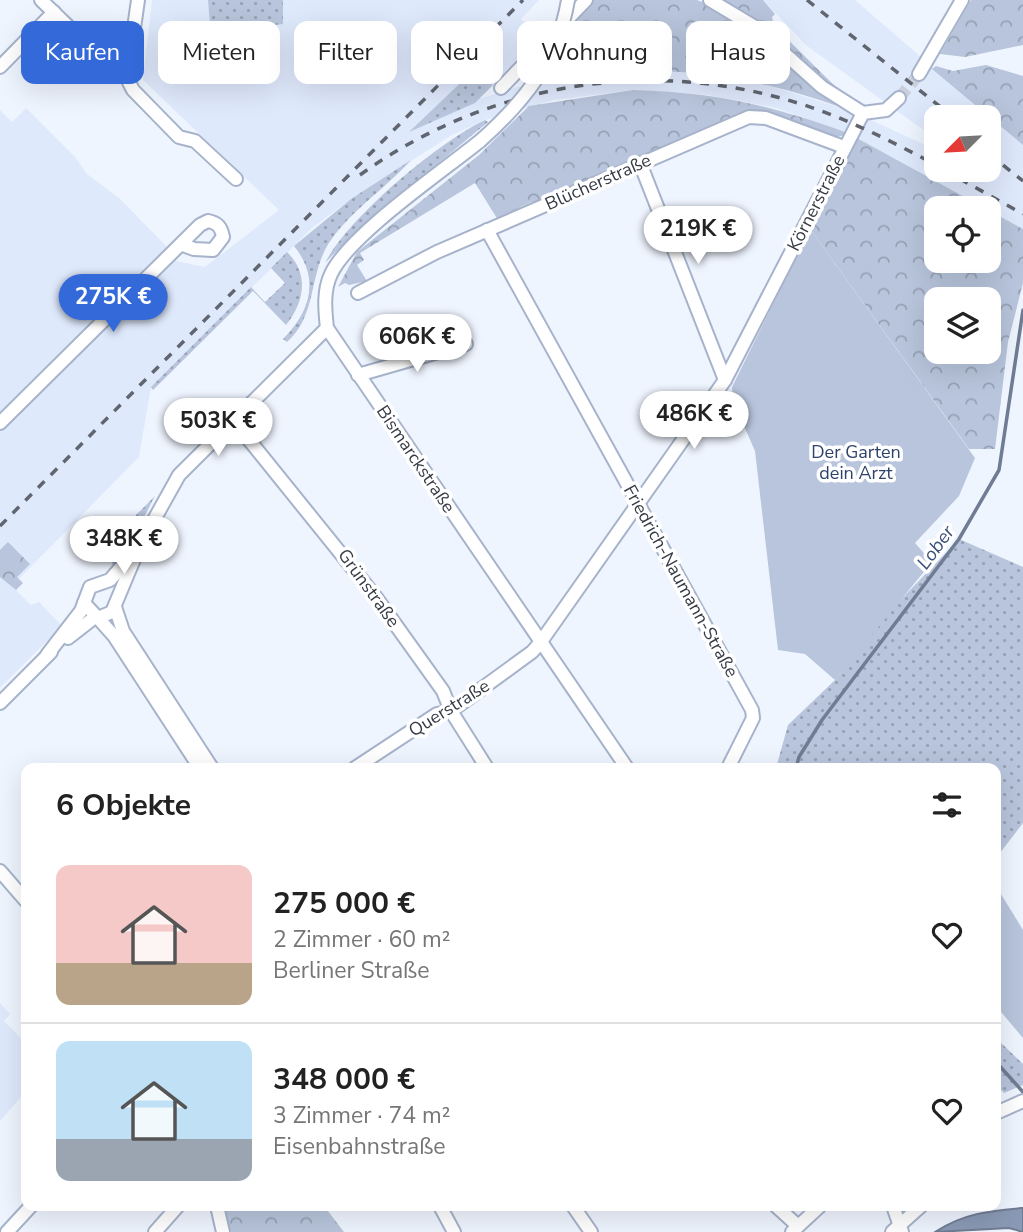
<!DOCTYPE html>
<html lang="de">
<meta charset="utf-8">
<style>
body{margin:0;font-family:"Nunito Sans",sans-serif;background:#f6f6f6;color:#222;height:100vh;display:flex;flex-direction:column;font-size:26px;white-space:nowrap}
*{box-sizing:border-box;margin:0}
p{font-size:23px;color:#767676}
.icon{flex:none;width:38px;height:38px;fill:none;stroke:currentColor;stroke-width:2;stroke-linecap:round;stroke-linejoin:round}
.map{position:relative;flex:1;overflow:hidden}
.details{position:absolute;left:21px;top:763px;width:980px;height:448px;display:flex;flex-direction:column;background:#fff;border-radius:14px;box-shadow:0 7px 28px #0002}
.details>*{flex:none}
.hud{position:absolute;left:21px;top:21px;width:982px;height:63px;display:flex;gap:14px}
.needle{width:46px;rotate:246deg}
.buttons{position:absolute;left:924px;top:105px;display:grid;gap:14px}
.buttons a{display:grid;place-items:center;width:77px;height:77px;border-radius:14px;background:#fff;box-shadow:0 7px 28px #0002;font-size:35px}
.price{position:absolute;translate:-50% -60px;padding:0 16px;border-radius:24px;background:#fff;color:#222;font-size:23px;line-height:46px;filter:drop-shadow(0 2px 4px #0008)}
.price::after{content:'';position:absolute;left:50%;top:42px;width:21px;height:16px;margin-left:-10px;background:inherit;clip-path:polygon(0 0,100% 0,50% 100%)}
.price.selected{background:#3369d8;color:#fff}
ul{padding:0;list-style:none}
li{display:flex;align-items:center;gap:21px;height:175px;padding:0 35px}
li+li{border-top:2px solid #e0e0e0}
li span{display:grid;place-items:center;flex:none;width:196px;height:140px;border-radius:14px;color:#555}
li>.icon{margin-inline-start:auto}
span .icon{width:84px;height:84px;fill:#fffc;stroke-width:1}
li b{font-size:30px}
h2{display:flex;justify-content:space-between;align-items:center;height:84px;padding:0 35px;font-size:30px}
.pill{padding:0 24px;border-radius:14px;background:#fff;box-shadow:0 7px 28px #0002;font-size:24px;line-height:63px}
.pill.selected{background:#3369d8;color:#fff}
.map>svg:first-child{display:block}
.built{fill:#dfe9fc}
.grass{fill:url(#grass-dots)}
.forest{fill:url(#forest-crowns);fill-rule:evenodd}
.garden{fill:#b8c5dc}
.water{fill:#8a99b5;stroke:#707c93;stroke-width:2}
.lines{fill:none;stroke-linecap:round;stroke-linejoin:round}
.stream{stroke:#707c93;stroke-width:3.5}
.minor-tunnel{stroke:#cad0da;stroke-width:12;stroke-dasharray:12 6;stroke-linecap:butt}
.minor-casing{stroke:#a6b3cb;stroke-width:16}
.minor{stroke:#fff;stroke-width:12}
.rail{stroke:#60656f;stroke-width:3.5;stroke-dasharray:9 9;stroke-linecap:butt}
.minor-bridge-casing{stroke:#a6b3cb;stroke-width:16;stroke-linecap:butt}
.minor-bridge{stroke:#fff;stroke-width:12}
.labels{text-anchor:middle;stroke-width:7;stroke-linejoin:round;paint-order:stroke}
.street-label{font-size:18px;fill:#353a44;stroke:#fff}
.park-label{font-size:18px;fill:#2e436b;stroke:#fff}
.water-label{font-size:19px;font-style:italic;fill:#3b517b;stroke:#fff}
</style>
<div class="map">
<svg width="1023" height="1232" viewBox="0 0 1023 1232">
<defs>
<pattern id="grass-dots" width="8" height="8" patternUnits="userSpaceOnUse" patternTransform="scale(1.75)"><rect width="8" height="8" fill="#b8c5dc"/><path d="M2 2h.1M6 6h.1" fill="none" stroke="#96a1b4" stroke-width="1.8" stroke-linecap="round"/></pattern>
<pattern id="forest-crowns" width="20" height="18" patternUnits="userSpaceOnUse" patternTransform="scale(1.75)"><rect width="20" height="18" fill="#b8c5dc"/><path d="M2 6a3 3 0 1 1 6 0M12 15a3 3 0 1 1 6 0" fill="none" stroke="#96a1b4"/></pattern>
</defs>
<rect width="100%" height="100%" fill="#eff5ff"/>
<g class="built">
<polygon points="152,0 539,0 521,19 539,37 479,99 517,87 594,71 673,69 748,79 854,112 845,132 776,108 708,95 633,90 554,100 485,120 452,135 351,199 312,228 151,387 139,457 12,586 31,605 39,602 62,626 0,688 0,432 171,260 205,267 279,210 143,80"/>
<polygon points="763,0 855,0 1023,145 1023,229 848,133 858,114 936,150 936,170 972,170 979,173 976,170 989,170 989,117 936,117 936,139 807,46"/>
<polygon points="26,108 75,157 87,174 119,198 167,247 0,412 0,110 12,122"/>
<polygon points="0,1003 10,1014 4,1021 26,1043 26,1091 0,1121"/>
</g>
<g class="grass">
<polygon points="208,0 283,0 283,24 267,26 267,33 211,38"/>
<polygon points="476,68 493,85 475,103 409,132"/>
<path d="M485,120L488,122L351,236L325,263C349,217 437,143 485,120Z"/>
<path d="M411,160C386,188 352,210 331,240C308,272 318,315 287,342L283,339C311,311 320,278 294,246L351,199Z"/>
<path d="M287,252C310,274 304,303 286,325L253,291L153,390L151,387L251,287L265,302L285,283L271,268Z"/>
<path d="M155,496L118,567L113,565C105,546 116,535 129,522H134L136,515Z"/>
<polygon points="959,539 1023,567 1023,823 996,858 996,768 776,768 788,725 835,680 886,615"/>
<polygon points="996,1038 1023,1064 1023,1085 1004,1093 996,1085"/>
</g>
<g class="forest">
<path d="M593,0H697L723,10L752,28L823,96L854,112C749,73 659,60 548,80L565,47L573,20Z"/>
<polygon points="720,0 763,0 775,14 772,17 774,26 841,92 835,92"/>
<polygon points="971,0 1023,0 1023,45 965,57 940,54"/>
<polygon points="986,65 1023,76 1023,145 932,69 936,66 953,71"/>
<path d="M633,90C713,92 770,105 845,132V135L837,137L762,112H749L534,205L532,202L520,207L521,211L498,220L475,183L360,253L364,260L357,265L367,281L349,285L345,283L338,287L357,252L479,155L529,106Z"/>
<path d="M857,138L1023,229V283L1008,342L995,449H969L810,229ZM936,208H989V261H936ZM936,299H989V352H936Z"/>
<polygon points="8,542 30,564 17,577 23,583 16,590 0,577 0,550"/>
<polygon points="224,1206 324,1206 344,1232 231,1232"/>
</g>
<g class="garden">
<polygon points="810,229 975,458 959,496 915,543 932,562 835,680 805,654 778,650 755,451 733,401 732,387"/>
<polygon points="996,886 1023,930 1023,1038 996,1006"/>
</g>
<path class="water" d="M1023,1208V1232L1009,1228L935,1232C964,1213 989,1211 1023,1208Z"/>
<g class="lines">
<g class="stream">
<polyline points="796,768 799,757 822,720 959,539 999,470 1023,310"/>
<polyline points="996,1062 1023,1092"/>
</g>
<polyline class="minor-tunnel" points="899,98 919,74"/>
<g class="minor-casing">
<g id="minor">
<polyline points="41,0 103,60 120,65"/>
<polyline points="710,0 755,27 822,87 863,113"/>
<polyline points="120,65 133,90 179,137 195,141 236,179"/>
<polyline points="120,65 130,56 138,0"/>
<polyline points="0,67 54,12"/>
<polyline points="919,74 962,0"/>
<polyline points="501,88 586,0"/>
<path d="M480,141C443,171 349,235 331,274C323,291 325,310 327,328L627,768"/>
<polyline points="640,163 725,380"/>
<polyline points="487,230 752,710 753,718 728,768"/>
<polyline points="358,293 437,252 749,117 766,118 844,147"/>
<polyline points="358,375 466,344"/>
<polyline points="233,420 375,596 443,691 451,711 487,768"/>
<path d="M0,423L200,225L208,221C218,223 221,227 223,237L213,250L194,249L183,245"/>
<polyline points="84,603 98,618 112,612 140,545 179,475 327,328"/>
<polyline points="115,607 123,631 212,768"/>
<polyline points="98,618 114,636 200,768"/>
<polyline points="68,638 95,617"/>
<polyline points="47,655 81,611 90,587 110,580 128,559"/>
<polyline points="0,703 51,652"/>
<polyline points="355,768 437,714 451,711 532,652 540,643 725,380 863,113 886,110 899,98"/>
<polyline points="0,871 26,901"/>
<polyline points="996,1113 1023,1101"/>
<polyline points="217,1206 223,1232"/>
<polyline points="440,1206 454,1232"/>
<polyline points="573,1206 591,1232"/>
<polyline points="776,1206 798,1226"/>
<polyline points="893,1206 902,1232"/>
<polyline points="7,1232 31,1206"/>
<polyline points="155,1232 178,1206"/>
<polyline points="792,1232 820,1206"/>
<polyline points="892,1232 921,1206"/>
</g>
</g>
<use href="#minor" class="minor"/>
<g class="rail">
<polyline points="807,0 953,117"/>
<polyline points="989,154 1023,181"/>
<polyline points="944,170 1023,214"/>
<path d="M360,175C488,83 650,56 801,104C848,119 893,142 936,165"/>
<polyline points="0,526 523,0"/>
</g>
<g class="minor-bridge-casing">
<path id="minor-bridge" d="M480,141C524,102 558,60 568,0"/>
</g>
<use href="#minor-bridge" class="minor-bridge"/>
</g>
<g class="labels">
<g class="street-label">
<text transform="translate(598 182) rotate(-24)" y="6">Blücherstraße</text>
<text transform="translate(816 203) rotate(-63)" y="6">Körnerstraße</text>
<text transform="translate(416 459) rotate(56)" y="6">Bismarckstraße</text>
<text transform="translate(681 581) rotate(61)" y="6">Friedrich-Naumann-Straße</text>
<text transform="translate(369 588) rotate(54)" y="6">Grünstraße</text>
<text transform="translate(449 708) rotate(-32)" y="6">Querstraße</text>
</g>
<g class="park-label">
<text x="856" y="458">Der Garten<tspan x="856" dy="21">dein Arzt</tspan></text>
</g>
<g class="water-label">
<text transform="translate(935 547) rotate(-54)" y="7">Lober</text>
</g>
</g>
</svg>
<div class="buttons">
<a><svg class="needle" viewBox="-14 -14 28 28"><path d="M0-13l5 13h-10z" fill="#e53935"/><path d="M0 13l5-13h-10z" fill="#767676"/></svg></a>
<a><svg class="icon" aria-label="locate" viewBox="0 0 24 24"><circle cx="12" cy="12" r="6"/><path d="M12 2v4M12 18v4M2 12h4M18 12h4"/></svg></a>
<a><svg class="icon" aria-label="layers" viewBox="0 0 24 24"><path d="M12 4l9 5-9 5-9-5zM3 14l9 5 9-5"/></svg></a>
</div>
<b class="price" style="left:698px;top:266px">219K €</b>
<b class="price selected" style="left:113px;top:334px">275K €</b>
<b class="price" style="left:417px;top:374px">606K €</b>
<b class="price" style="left:694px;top:451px">486K €</b>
<b class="price" style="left:218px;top:458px">503K €</b>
<b class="price" style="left:124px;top:576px">348K €</b>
<div class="hud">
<a class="pill selected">Kaufen</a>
<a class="pill">Mieten</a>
<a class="pill">Filter</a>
<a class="pill">Neu</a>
<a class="pill">Wohnung</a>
<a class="pill">Haus</a>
</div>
<section class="details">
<h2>6 Objekte<svg class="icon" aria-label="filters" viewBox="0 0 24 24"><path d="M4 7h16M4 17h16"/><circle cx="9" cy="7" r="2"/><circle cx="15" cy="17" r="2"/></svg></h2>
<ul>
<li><span style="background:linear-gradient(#f6c9c9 70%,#b9a48a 0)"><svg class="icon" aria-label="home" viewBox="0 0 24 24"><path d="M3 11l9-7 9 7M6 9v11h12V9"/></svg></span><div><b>275 000 €</b><p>2 Zimmer · 60 m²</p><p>Berliner Straße</p></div><svg class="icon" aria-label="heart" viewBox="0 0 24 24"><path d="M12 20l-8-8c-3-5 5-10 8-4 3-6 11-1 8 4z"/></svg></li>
<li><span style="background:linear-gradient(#bfe0f5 70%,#9aa5b1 0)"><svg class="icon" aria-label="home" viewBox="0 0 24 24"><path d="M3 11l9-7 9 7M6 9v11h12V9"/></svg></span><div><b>348 000 €</b><p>3 Zimmer · 74 m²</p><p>Eisenbahnstraße</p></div><svg class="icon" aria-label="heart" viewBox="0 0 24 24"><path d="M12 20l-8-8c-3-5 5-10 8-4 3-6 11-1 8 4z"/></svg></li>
</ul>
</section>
</div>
